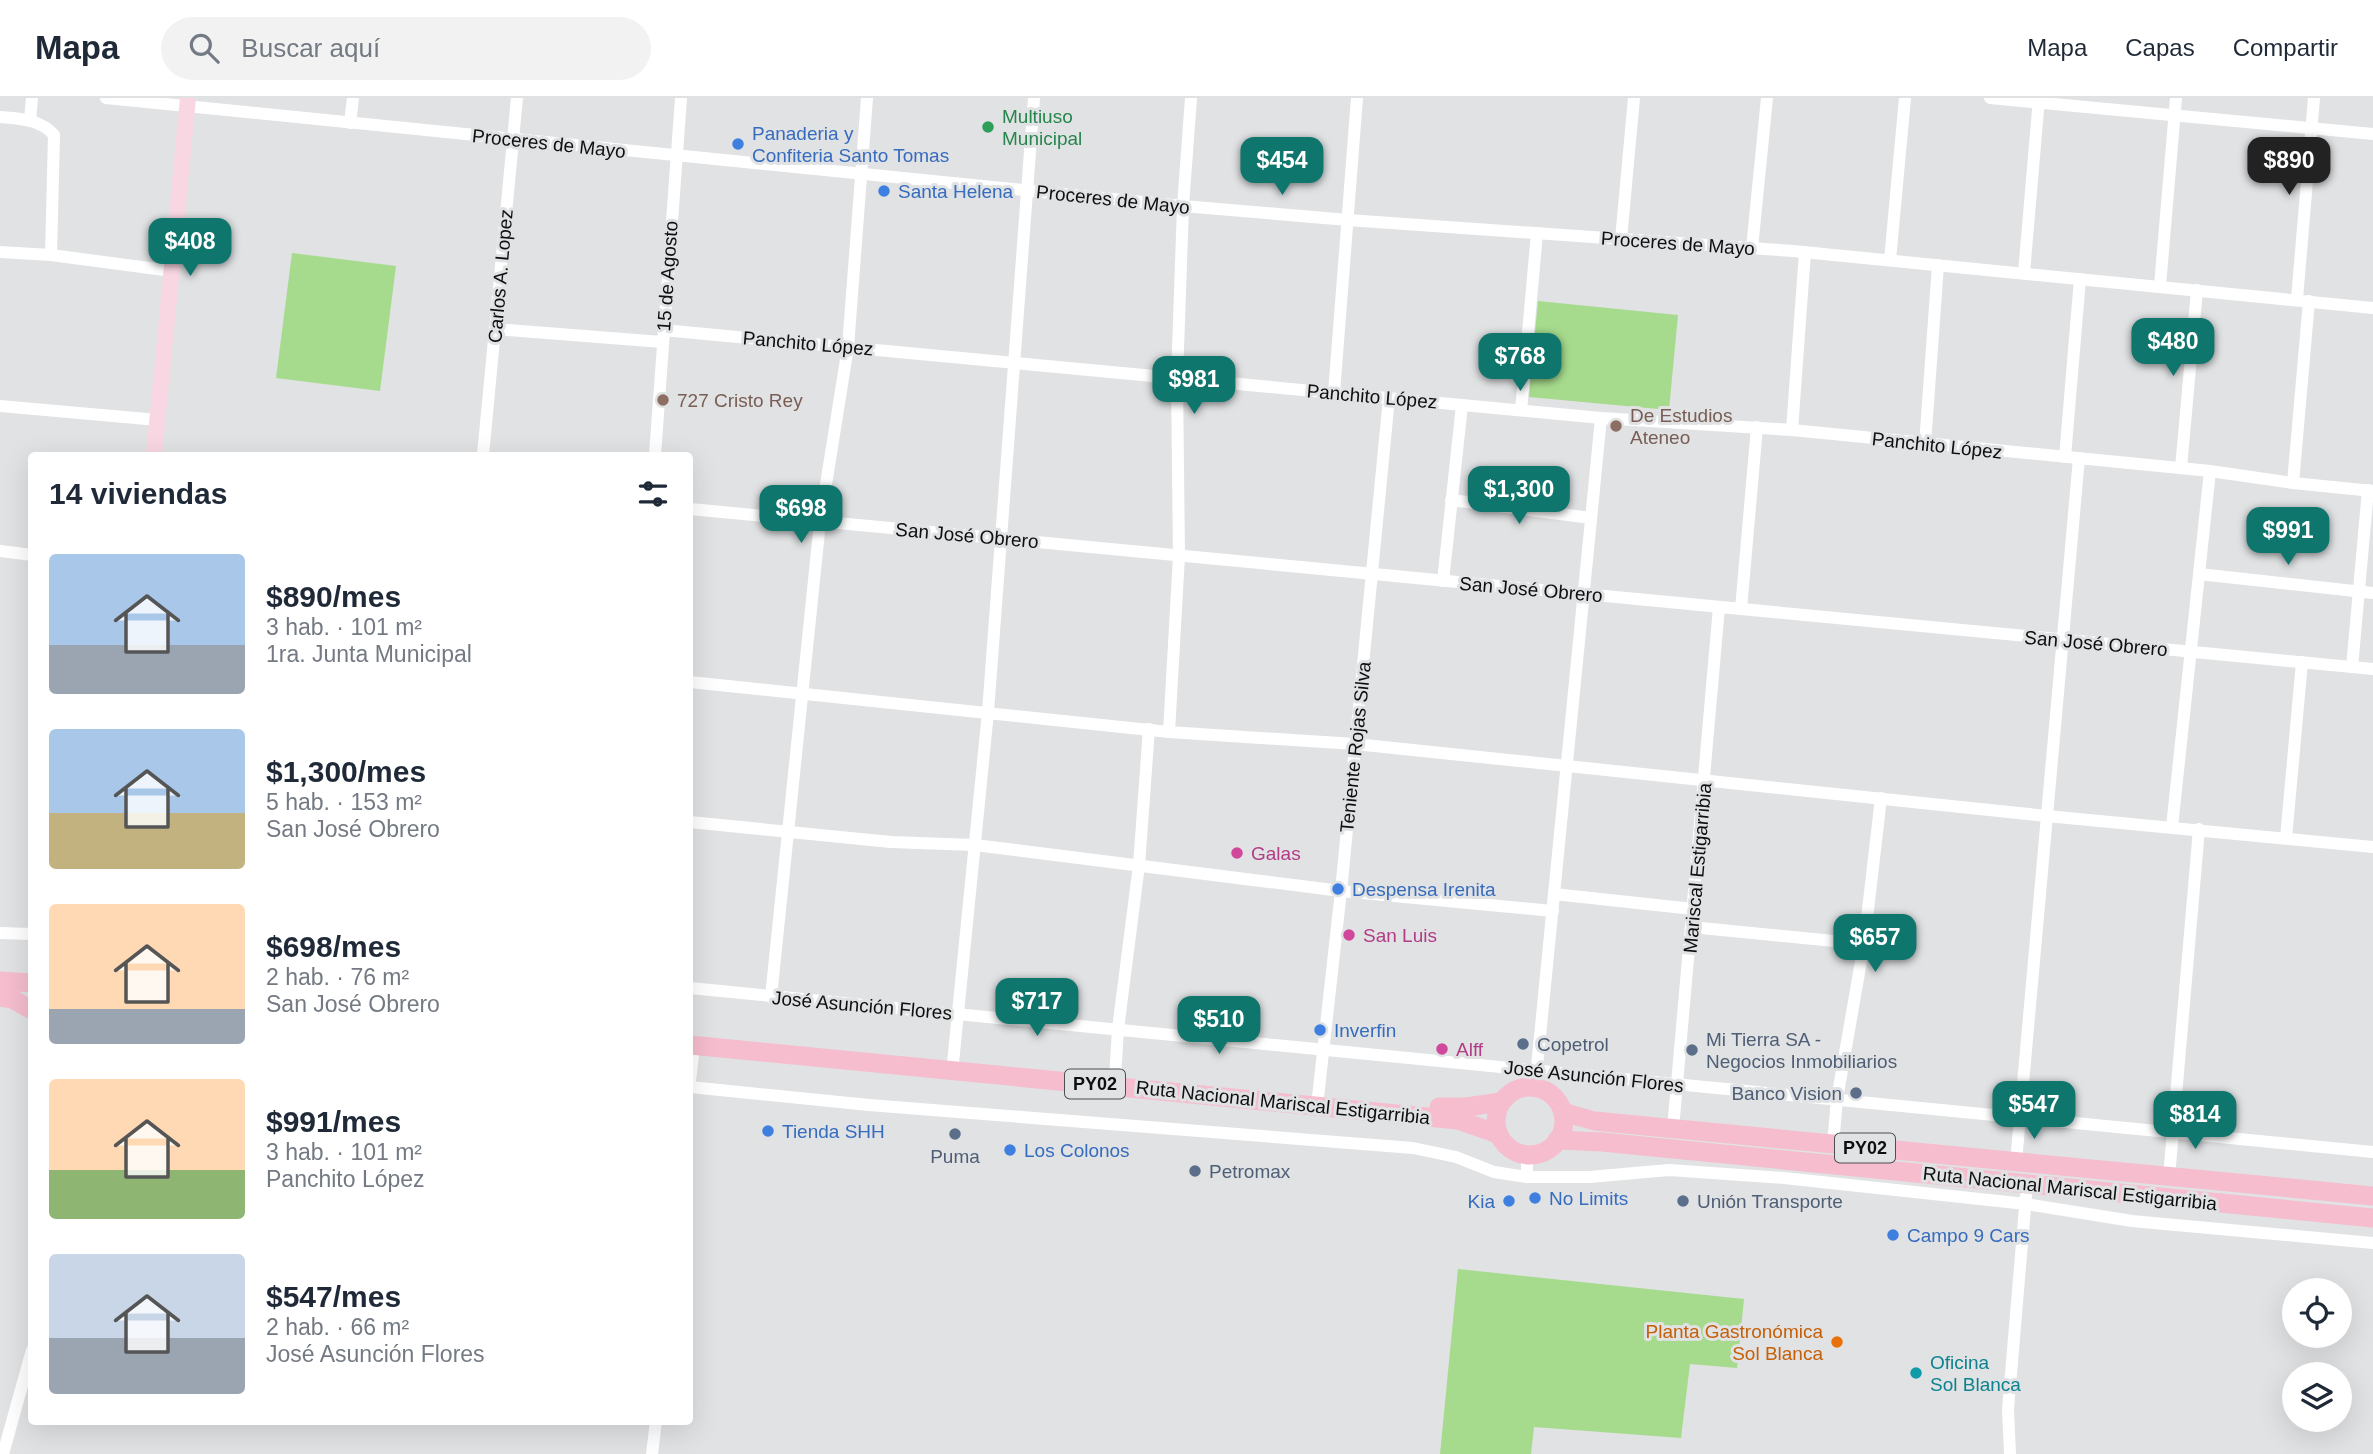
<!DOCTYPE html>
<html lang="es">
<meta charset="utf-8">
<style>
body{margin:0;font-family:Arial,sans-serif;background:#f2f2f3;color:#1f2937;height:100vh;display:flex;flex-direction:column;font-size:26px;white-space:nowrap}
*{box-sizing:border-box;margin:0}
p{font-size:23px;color:#747a83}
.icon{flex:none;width:38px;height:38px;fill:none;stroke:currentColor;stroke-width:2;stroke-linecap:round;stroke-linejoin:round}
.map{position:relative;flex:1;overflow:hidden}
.sheet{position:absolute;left:28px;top:354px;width:665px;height:973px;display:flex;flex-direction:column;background:#fff;border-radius:7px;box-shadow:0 7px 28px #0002}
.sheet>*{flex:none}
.controls{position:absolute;left:2282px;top:1180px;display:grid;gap:14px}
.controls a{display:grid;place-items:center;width:70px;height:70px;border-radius:50%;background:#fff;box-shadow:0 7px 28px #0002;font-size:35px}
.price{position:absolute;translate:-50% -60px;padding:0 16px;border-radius:14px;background:#0f766e;color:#fff;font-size:23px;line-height:46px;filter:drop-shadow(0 2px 4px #0008)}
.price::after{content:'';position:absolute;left:50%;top:42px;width:21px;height:16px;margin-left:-10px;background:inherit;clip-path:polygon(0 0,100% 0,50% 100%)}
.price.selected{background:#222;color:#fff}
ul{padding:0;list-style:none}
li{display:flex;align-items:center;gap:21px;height:175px;padding:0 21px}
li span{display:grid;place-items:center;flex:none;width:196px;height:140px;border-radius:7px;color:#555}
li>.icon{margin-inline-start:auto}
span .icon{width:84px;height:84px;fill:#fffc;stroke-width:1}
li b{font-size:30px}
h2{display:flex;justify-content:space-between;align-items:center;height:84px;padding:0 21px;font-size:30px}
header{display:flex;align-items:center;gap:42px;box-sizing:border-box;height:98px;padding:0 35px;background:#fff;border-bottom:2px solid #e0e1e3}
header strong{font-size:33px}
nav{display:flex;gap:38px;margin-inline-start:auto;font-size:24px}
.search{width:490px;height:63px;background:#f2f2f3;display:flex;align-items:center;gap:18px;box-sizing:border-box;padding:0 24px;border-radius:38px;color:#747a83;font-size:26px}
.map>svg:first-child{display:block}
.green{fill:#a6db8d}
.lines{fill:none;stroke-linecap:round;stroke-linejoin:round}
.minor{stroke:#fff;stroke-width:12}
.major{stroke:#f9d7e2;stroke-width:16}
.highway{stroke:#f5bdce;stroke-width:19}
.leisure-dot{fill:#2e9e5b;stroke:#e1e2e4;stroke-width:2.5}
.shop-dot{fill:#3f7fe0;stroke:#e1e2e4;stroke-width:2.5}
.education-dot{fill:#8d6e63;stroke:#e1e2e4;stroke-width:2.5}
.hotel-dot{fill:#d1479c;stroke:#e1e2e4;stroke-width:2.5}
.service-dot{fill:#5c6f8a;stroke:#e1e2e4;stroke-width:2.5}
.food-dot{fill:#e8710a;stroke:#e1e2e4;stroke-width:2.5}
.culture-dot{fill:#0f9aa8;stroke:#e1e2e4;stroke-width:2.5}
.labels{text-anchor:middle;stroke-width:6;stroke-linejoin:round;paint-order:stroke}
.shield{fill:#e1e2e4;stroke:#4d4e4f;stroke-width:2}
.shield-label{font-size:18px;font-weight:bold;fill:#0e0f0f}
.leisure-label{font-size:19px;fill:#27864d;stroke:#e1e2e4;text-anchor:start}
.shop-label{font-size:19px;fill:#366cbe;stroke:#e1e2e4;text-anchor:start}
.street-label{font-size:19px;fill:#0e0f0f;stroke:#e1e2e4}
.education-label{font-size:19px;fill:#785e54;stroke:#e1e2e4;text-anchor:start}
.hotel-label{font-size:19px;fill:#b23c85;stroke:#e1e2e4;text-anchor:start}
.service-label{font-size:19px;fill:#4e5e75;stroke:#e1e2e4;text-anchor:start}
.food-label{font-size:19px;fill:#c56008;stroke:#e1e2e4;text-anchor:end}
.culture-label{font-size:19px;fill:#0d838f;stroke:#e1e2e4;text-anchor:start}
</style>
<header>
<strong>Mapa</strong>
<div class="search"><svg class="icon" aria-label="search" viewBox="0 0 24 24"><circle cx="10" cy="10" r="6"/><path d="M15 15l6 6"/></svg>Buscar aquí</div>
<nav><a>Mapa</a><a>Capas</a><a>Compartir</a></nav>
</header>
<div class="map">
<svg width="2373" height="1356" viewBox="0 0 2373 1356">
<rect width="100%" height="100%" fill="#e1e2e4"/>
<g class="green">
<polygon points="292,155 396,168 380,293 276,280"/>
<polygon points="1538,203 1678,217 1669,312 1529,299"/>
<polygon points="1458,1171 1744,1201 1737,1270 1690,1266 1681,1340 1534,1329 1531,1356 1440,1356"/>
</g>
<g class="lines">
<g class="minor">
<polyline points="106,0 1183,108 1348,122 1793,153 2373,210"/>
<polyline points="1990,0 2373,36"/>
<path d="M0,19C20,21 40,21 54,37L51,157"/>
<polyline points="30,22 32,0"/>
<polyline points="350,25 353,0"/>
<polyline points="1621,141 1634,0"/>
<polyline points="1752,150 1767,0"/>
<polyline points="0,154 51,157 172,173"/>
<polyline points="1890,162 1905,0"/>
<polyline points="2024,175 2039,0"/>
<polyline points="2160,188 2176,0"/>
<polyline points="2297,201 2314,0"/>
<polyline points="495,231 662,244"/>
<polyline points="663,232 1601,320 1792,332 2210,373 2293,385 2373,393"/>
<polyline points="1334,295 1357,0"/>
<polyline points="0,308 158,322"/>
<polyline points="1521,312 1537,135"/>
<polyline points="1792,332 1805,154"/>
<polyline points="1925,346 1938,167"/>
<polyline points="483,357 517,0"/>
<polyline points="655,357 681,0"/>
<polyline points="2065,359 2080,181"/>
<polyline points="2181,370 2197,192"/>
<polyline points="2293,385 2309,203"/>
<polyline points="1451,402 1591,420"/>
<polyline points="690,411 2373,571"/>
<polyline points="0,453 32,457"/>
<polyline points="2199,476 2373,495"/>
<polyline points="1443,483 1462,307"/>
<polyline points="1741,511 1757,329"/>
<polyline points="2352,569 2368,392"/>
<polyline points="690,584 1169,634 1355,646 2047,718 2373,749"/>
<polyline points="1169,634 1179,458 1177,280 1183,108 1191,0"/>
<polyline points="690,724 891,744 975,747 1341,793 1553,813"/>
<polyline points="2172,729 2210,373"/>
<polyline points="2286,740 2302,564"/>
<polyline points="1554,796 1693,811"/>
<polyline points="1691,829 1864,846"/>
<polyline points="0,835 32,836"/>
<polyline points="690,890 2373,1054"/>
<polyline points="771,899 820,424 848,249 867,0"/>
<polyline points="953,965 988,614 1034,0"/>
<polyline points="1115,980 1118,931 1139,767 1149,631"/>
<polyline points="690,983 694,947"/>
<polyline points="690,989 869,1007 1413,1050 1456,1059 1494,1074 1527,1079 1589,1079 1669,1072 1784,1080 2026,1106 2132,1123 2373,1145"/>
<polyline points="1535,989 1601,320"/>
<polyline points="1318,999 1341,793 1389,300"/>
<polyline points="1673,1031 1719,509"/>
<polyline points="1833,1047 1837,1001 1864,846 1881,700"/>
<polyline points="2016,1064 2079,360"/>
<polyline points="1527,1079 1527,1057"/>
<polyline points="2169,1079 2199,731"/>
<polyline points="3,1356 32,1252"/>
<polyline points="652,1356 656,1323"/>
<polyline points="2010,1356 2008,1311 2026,1098"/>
</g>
<polyline class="major" points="154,357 188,0"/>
<g class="highway">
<polyline points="0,883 32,885"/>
<polyline points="0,899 12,901 32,912"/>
<polyline points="690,947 1458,1022 1498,1036"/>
<circle cx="1530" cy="1023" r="34"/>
<polyline points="1439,1009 1466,1009 1501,1004"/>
<polyline points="1563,1014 1594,1023 2373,1098"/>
<polyline points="1557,1042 1602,1044 2373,1120"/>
</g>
</g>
<circle class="leisure-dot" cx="988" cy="29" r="7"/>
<g class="shop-dot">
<circle cx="738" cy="46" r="7"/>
<circle cx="884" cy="93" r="7"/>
<circle cx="1338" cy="791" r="7"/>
<circle cx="1320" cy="932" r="7"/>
<circle cx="768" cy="1033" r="7"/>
<circle cx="1010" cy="1052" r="7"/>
<circle cx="1535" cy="1100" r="7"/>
<circle cx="1509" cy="1103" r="7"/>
<circle cx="1893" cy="1137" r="7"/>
</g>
<g class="education-dot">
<circle cx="663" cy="302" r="7"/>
<circle cx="1616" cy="328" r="7"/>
</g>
<g class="hotel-dot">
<circle cx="1237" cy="755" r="7"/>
<circle cx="1349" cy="837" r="7"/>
<circle cx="1442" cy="951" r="7"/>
</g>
<g class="service-dot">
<circle cx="1523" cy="946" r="7"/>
<circle cx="1692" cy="952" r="7"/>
<circle cx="1856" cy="995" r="7"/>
<circle cx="955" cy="1036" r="7"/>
<circle cx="1195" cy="1073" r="7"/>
<circle cx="1683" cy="1103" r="7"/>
</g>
<circle class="food-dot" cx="1837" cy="1244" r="7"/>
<circle class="culture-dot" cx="1916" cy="1275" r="7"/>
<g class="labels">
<g class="shield">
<rect x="1065" y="971.5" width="60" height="29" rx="5"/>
<rect x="1835" y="1035.5" width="60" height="29" rx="5"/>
</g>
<g class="shield-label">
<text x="1095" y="992">PY02</text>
<text x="1865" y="1056">PY02</text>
</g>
<g class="leisure-label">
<text x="1002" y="25">Multiuso<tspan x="1002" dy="22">Municipal</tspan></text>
</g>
<g class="shop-label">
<text x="752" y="42">Panaderia y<tspan x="752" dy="22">Confiteria Santo Tomas</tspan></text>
<text x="898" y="100">Santa Helena</text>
<text x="1352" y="798">Despensa Irenita</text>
<text x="1334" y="939">Inverfin</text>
<text x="782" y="1040">Tienda SHH</text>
<text x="1024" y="1059">Los Colonos</text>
<text x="1549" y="1107">No Limits</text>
<text x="1495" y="1110" text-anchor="end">Kia</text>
<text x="1907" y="1144">Campo 9 Cars</text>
</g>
<g class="street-label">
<text transform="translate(549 45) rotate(6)" y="7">Proceres de Mayo</text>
<text transform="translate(1113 101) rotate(6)" y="7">Proceres de Mayo</text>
<text transform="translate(1678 145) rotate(4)" y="7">Proceres de Mayo</text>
<text transform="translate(500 178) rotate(-85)" y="7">Carlos A. Lopez</text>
<text transform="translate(667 178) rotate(-86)" y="7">15 de Agosto</text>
<text transform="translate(808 245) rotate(5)" y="7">Panchito López</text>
<text transform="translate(1372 298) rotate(5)" y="7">Panchito López</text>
<text transform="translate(1937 347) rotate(6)" y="7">Panchito López</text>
<text transform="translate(967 437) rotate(5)" y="7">San José Obrero</text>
<text transform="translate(1531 491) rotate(5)" y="7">San José Obrero</text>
<text transform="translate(2096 545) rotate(5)" y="7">San José Obrero</text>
<text transform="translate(1355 649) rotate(-84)" y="7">Teniente Rojas Silva</text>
<text transform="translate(1697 770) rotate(-85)" y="7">Mariscal Estigarribia</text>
<text transform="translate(862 907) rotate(5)" y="7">José Asunción Flores</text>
<text transform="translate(1594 978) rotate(6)" y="7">José Asunción Flores</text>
<text transform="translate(1283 1004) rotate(6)" y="7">Ruta Nacional Mariscal Estigarribia</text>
<text transform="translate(2070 1090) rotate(6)" y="7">Ruta Nacional Mariscal Estigarribia</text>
</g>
<g class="education-label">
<text x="677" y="309">727 Cristo Rey</text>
<text x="1630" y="324">De Estudios<tspan x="1630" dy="22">Ateneo</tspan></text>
</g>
<g class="hotel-label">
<text x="1251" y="762">Galas</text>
<text x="1363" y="844">San Luis</text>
<text x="1456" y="958">Alff</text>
</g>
<g class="service-label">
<text x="1706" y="948">Mi Tierra SA -<tspan x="1706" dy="22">Negocios Inmobiliarios</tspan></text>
<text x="1537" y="953">Copetrol</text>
<text x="1842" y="1002" text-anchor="end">Banco Vision</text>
<text x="955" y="1065" text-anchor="middle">Puma</text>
<text x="1209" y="1080">Petromax</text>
<text x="1697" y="1110">Unión Transporte</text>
</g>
<g class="food-label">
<text x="1823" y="1240">Planta Gastronómica<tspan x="1823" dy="22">Sol Blanca</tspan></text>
</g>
<g class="culture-label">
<text x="1930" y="1271">Oficina<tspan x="1930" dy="22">Sol Blanca</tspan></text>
</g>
</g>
</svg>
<div class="controls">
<a><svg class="icon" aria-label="locate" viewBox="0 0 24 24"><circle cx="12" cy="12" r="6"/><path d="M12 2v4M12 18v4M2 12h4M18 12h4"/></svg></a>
<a><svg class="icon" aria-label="layers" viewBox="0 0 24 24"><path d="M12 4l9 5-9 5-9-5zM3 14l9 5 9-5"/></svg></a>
</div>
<b class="price" style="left:1282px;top:99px">$454</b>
<b class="price selected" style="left:2289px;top:99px">$890</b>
<b class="price" style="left:190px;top:180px">$408</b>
<b class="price" style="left:2173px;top:280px">$480</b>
<b class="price" style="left:1520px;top:295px">$768</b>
<b class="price" style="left:1194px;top:318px">$981</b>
<b class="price" style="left:1519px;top:428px">$1,300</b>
<b class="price" style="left:801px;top:447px">$698</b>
<b class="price" style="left:2288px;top:469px">$991</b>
<b class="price" style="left:1875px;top:876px">$657</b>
<b class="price" style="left:1037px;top:940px">$717</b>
<b class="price" style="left:1219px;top:958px">$510</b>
<b class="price" style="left:2034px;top:1043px">$547</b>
<b class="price" style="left:2195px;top:1053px">$814</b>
<section class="sheet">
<h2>14 viviendas<svg class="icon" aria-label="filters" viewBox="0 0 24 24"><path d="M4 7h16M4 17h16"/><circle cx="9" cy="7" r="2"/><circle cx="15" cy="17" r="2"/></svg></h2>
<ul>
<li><span style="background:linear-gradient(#a9c7e8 65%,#9aa5b1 0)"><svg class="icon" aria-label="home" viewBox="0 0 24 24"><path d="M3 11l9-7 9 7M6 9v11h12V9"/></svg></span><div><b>$890/mes</b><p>3 hab. · 101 m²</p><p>1ra. Junta Municipal</p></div></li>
<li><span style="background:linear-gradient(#a9c7e8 60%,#c2b280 0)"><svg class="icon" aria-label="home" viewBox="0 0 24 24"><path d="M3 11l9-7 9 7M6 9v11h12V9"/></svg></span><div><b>$1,300/mes</b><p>5 hab. · 153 m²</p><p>San José Obrero</p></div></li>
<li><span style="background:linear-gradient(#ffd9b3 75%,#9aa5b1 0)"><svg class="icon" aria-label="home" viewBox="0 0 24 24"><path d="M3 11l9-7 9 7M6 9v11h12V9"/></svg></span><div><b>$698/mes</b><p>2 hab. · 76 m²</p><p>San José Obrero</p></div></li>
<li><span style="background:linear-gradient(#ffd9b3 65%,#8fb573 0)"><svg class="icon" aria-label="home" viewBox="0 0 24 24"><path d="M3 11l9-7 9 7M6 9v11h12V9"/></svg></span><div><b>$991/mes</b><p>3 hab. · 101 m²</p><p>Panchito López</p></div></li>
<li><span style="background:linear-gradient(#c9d6e8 60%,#9aa5b1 0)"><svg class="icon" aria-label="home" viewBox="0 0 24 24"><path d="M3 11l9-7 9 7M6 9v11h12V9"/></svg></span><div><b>$547/mes</b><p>2 hab. · 66 m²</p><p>José Asunción Flores</p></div></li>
</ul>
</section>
</div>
